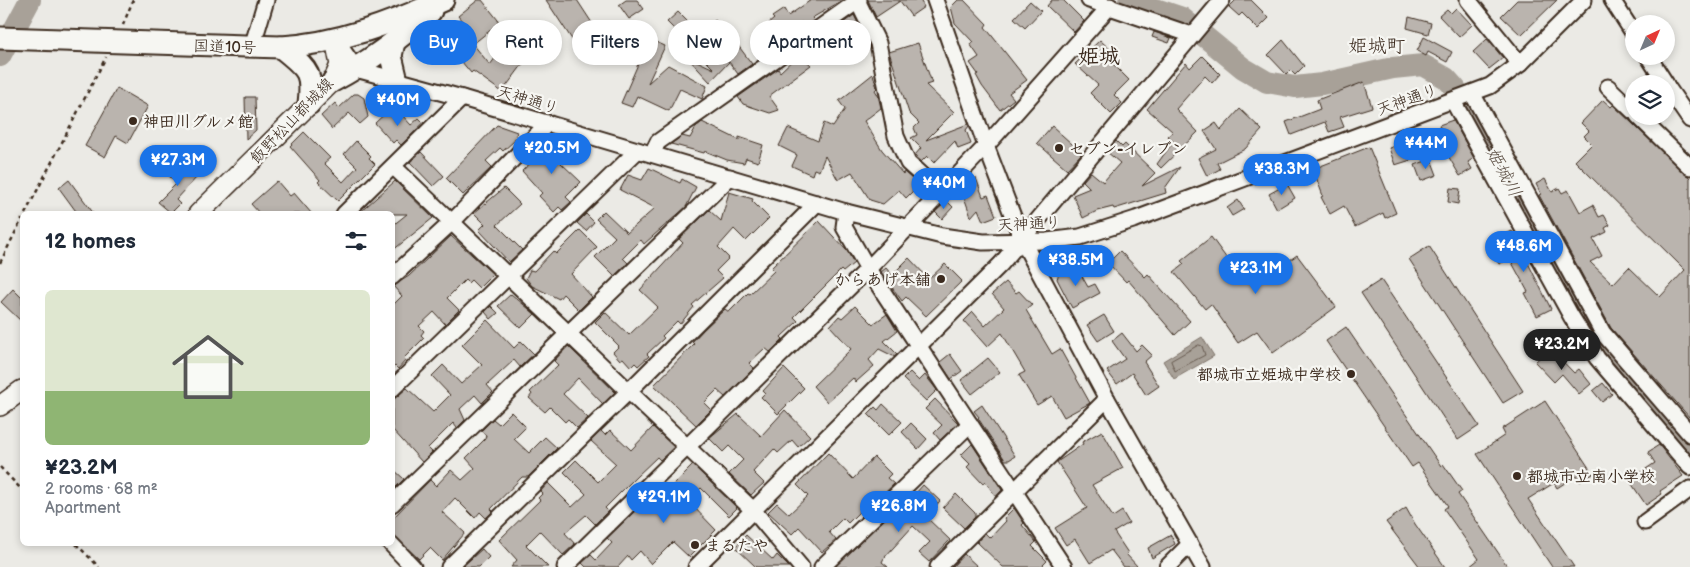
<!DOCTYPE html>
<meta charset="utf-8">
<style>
body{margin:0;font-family:"Balsamiq Sans","Klee One",sans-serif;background:#f6f6f7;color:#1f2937;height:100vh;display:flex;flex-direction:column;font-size:19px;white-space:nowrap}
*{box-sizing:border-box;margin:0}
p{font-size:16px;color:#747a83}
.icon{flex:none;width:28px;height:28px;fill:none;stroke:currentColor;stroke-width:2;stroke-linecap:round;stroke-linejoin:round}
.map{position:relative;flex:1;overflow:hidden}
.panel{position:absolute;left:20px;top:211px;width:375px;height:335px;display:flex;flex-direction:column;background:#fff;border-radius:8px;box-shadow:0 2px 8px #0003}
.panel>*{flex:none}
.hud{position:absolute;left:410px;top:20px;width:475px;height:45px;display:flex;gap:10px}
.needle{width:32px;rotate:44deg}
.controls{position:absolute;left:1625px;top:15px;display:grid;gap:10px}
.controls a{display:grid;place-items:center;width:50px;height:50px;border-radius:50%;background:#fff;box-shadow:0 2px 8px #0003;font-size:25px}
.price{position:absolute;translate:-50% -42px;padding:0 11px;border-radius:18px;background:#1a73e8;color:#fff;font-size:16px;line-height:32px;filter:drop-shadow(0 1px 2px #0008)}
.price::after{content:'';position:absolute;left:50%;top:30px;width:15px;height:11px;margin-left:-8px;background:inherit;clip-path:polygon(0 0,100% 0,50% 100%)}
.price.active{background:#222;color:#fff}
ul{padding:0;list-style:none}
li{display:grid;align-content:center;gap:10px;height:265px;padding:0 25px}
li+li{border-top:1px solid #e0e1e3}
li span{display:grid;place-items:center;height:155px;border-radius:8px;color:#555}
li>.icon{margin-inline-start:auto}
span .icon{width:90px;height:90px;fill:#fffc;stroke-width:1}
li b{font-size:21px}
h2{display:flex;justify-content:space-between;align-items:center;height:60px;padding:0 25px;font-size:21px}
.pill{padding:0 18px;border-radius:22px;background:#fff;box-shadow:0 2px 8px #0003;font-size:18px;line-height:45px}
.pill.active{background:#1a73e8;color:#fff}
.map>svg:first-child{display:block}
.water{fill:#a8a198;stroke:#7c7167}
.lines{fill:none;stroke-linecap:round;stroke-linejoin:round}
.shore{stroke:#675a4f;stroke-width:1}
.river{stroke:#a8a198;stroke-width:22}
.building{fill:#bab4ae;stroke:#3b2a1e}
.minor-casing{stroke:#3b2a1e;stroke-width:19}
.major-casing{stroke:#3b2a1e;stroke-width:22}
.highway-casing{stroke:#3b2a1e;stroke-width:25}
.path{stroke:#3b2a1e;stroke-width:2.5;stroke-dasharray:4 4;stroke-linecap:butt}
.minor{stroke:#f6f6f2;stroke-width:15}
.major{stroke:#f6f6f2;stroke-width:19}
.highway{stroke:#f6f6f2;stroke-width:21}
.poi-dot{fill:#3b2a1e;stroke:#f6f6f2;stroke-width:2}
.labels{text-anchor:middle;stroke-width:4.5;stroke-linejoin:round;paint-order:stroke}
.street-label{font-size:16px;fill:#3b2a1e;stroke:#f6f6f2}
.poi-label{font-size:16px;font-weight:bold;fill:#3b2a1e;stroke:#f6f6f2;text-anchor:start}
.water-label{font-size:18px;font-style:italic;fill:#615449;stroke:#f6f6f2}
.quarter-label{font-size:19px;fill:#3b2a1e;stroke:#f6f6f2}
.district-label{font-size:21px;font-weight:bold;fill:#3b2a1e;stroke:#f6f6f2}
</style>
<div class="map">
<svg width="1690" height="567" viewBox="0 0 1690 567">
<rect width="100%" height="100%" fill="#ebeae5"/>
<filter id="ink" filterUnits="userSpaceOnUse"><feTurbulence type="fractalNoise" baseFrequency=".02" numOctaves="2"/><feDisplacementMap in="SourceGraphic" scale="10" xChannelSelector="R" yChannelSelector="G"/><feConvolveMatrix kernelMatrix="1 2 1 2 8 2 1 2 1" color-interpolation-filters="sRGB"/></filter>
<g filter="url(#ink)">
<polygon class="water" points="1202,337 1214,356 1174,379 1163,361"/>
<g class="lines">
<polygon class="shore" points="1199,345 1202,346 1205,355 1175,371 1171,361"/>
<g class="river">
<polyline points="1129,0 1182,18 1243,68 1267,82 1295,87 1322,84 1393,68 1423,65 1446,78 1455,88 1474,117 1545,250 1599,345 1632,389 1690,452"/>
<polyline points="0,56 30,0"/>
</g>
</g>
<g class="building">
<polygon points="478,0 482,0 498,20 498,24 473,44 490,65 510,38 531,53 502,92 473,71 471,73 442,38 462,21 458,16"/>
<polygon points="546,0 577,0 594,26 573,41"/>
<polygon points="626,0 637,0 644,9 629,19 619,5"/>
<polygon points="811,0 843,0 812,18 814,20 805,27 802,22 775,40 779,44 768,53 754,36 774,19 772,17 784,9 788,16"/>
<polygon points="868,0 920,0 924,7 911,16 900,1 876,17"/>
<polygon points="958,0 964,0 987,24 985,27 1027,80 1009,93 1014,99 1000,110 982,86 976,75 978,74 970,63 979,57 970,44 973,42 955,23 951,7"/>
<polygon points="1052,0 1063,0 1084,21 1074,32 1047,6"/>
<polygon points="1236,0 1251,0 1269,18 1258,29 1242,13 1239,16 1229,7"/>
<polygon points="1517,0 1557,0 1521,35 1501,16"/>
<polygon points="1030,1 1041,11 1025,28 1014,18"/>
<polygon points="1456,8 1472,25 1459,37 1439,16 1447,9 1451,13"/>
<polygon points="678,12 702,36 715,20 728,32 752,64 738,74 729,62 710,82 686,56 714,69 667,22"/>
<polygon points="854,15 863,33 855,38 853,36 823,56 814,44"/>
<polygon points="1409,17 1431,23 1428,34 1407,28"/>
<polygon points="1154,32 1171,38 1169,43 1152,37"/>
<polygon points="1424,37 1452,52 1447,62 1428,52 1426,56 1417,51"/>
<polygon points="649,39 665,46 648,83 668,65 707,86 702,99 680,89 669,111 637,96 632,107 621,103"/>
<polygon points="1487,39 1503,58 1489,69 1473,52"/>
<polygon points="1100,40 1116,55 1110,61 1129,80 1114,95 1122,103 1111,114 1090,93 1098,85 1075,64"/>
<polygon points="1283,40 1304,66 1295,75 1290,70 1286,74 1268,55"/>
<polygon points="918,43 932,83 926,85 954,112 926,140 968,124 969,126 966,130 971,144 958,149 955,141 934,163 927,156 921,162 915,155 921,148 911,138 917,135 914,128 919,123 909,113 889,52"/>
<polygon points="799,54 811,65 769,96 779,110 770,113 743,104 738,97 778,69 780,72"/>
<polygon points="1202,56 1220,74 1212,83 1205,76 1176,109 1198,132 1161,168 1157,164 1173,142 1168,136 1173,132 1147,109 1186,63 1190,68"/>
<polygon points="873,74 877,88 875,90 878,95 881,108 864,121 882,150 903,174 904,172 919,185 906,198 899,190 883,204 870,200 852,172 838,180 825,156 819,171 814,169 812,175 792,166 797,155 779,146 788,128 818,141 824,123 833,127 845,109 839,101"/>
<polygon points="1364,82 1372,107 1340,117 1344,127 1329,132 1325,122 1291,135 1286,122 1320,109 1317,100"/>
<polygon points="117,88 148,106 128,143 116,136 105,157 85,146"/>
<polygon points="354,94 358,94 364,98 368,117 360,124 349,113 332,129 321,116 335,103 339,108"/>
<polygon points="245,97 255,97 256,130 246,139"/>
<polygon points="1603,100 1611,107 1613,105 1690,178 1690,418 1611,328 1539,195 1541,194 1536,184 1545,179 1552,192 1559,188 1562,193 1568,190 1580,212 1593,205 1599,217 1604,215 1610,225 1605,228 1607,232 1593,239 1602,256 1590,262 1613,284 1629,267 1660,297 1685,270 1575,161 1592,144 1584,136 1589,131 1581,123"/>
<polygon points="390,109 398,119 402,115 411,125 419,118 424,123 401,145 396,140 393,143 375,123"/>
<polygon points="1240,109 1262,130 1245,149 1217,163 1220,169 1207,176 1198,158 1216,149 1204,131 1216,123 1221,130"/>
<polygon points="1453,120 1474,158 1468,162 1472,169 1460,176 1447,154 1450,152 1439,125"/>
<polygon points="702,122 739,140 739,137 763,145 758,162 746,158 744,163 727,160 705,151 704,153 671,144 682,136 690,138 696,127"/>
<polygon points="497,125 517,132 514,141 503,151 500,148 486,161 492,167 463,195 446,178"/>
<polygon points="1052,126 1082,153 1067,169 1037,143"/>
<polygon points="304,132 330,158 324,163 343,182 357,167 344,154 356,141 371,156 369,158 375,164 338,201 318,182 320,180 290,146"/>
<polygon points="546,140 558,143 570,155 561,163 581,182 566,197 571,202 562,210 559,207 554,212 539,196 542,193 522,171 539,155 535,151"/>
<polygon points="1116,141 1122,147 1125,144 1155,173 1142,186 1180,167 1165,188 1166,193 1114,209 1113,207 1097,211 1083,218 1073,195 1090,188 1083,181 1091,172 1103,182 1120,163 1107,152"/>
<polygon points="1405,142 1411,160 1395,165 1389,148"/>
<polygon points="1369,147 1396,213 1385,218 1383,213 1355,227 1344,206 1330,214 1321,197 1323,196 1313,169"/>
<polygon points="421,152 444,176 433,186 410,162"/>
<polygon points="1431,159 1437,175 1421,181 1415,165"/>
<polygon points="181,162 197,177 176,200 180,204 171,213 158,202 177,183 168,175"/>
<polygon points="649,168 680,183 682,179 696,187 686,207 644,244 641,240 623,258 628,263 614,276 595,257 615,237 596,219 604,211 627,233 655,208 620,190 628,175 642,180"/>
<polygon points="976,178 983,197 988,195 996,216 983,221 978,209 971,217 964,197 968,195 964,183"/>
<polygon points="69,180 94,214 78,214 59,188"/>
<polygon points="277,181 290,196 294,193 312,214 260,214 251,204"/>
<polygon points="395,181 433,218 392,251 392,226 407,214 358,214"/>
<polygon points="1287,184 1295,198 1277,209 1269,194"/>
<polygon points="504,188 520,204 497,225 522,250 509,262 479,230 485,224 474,213"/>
<polygon points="1450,188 1460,189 1458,204 1448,202"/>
<polygon points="729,192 753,199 752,201 769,218 746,241 734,229 718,247 729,258 716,271 723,278 692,305 694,307 680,324 677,321 662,336 664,338 647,354 649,356 638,366 635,363 631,367 623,358 620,360 613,352 619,346 595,322 605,312 629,335 658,307 640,290 683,243 679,239 709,210 721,221"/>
<polygon points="1238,200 1244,209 1232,216 1227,208"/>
<polygon points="947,201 953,207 942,219 935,212"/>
<polygon points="586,214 594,222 586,231 577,223"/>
<polygon points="819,221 847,251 854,263 843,272 841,270 794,317 798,321 781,337 783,339 770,352 765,348 749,363 754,368 725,397 717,390 704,403 711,410 696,425 654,385 694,344 692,342 703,330 725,309 729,312 748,293 750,294 774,271 771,268"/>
<polygon points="580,230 597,247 571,274 592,297 579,310 563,294 559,299 532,286 526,278 530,270 534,271 553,251 556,254"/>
<polygon points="1512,231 1551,309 1537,316 1525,293 1528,292 1510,259 1499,264 1494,254 1507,247 1502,236"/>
<polygon points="451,236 493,274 479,288 471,280 468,283 465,280 447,298 459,310 445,324 434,312 419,326 424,331 421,335 424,338 404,358 406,360 398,369 395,366 392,369 392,306 402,296 393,286 409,276"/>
<polygon points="1211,237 1238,274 1264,254 1276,270 1297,255 1336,307 1273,353 1257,331 1238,343 1211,304 1205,309 1174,272 1184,264 1181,261"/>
<polygon points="1429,246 1523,391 1503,403 1409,259"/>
<polygon points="1120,251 1145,277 1148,274 1190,321 1175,335 1128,280 1126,282 1108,263"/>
<polygon points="909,258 929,279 945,264 962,281 926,316 906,297 902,301 881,272 886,268 892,275"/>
<polygon points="1075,264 1088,287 1095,284 1100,293 1072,308 1057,279 1059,273"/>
<polygon points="1381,280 1479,426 1458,440 1361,293"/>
<polygon points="1006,282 1016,293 1019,291 1032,305 1026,310 1052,354 1060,349 1090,403 1064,417 1052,396 1037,405 1019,375 1025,372 1002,333 987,347 964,321 973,312 985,326 1004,308 992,294"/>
<polygon points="13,289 22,298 22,322 1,302"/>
<polygon points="511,294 535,314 521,328 498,306"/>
<polygon points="491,306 498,313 491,319 485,312"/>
<polygon points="855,306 873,324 887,314 897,331 884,341 897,354 895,357 879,349 869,360 874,366 856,382 853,378 827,402 813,386 851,349 830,326 839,316 842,318"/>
<polygon points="1104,315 1114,331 1098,341 1087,325"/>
<polygon points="487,320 514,348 521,341 534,354 520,367 514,360 487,385 493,392 482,403 475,395 460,409 465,420 457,428 453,423 428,448 432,452 422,462 392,429 392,401 407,388 433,412 450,395 432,376 443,365 461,384 482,365 462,345"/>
<polygon points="1346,327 1441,466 1443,464 1462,491 1458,494 1508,567 1469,567 1479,559 1444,509 1448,506 1418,463 1412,467 1326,341"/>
<polygon points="1122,333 1136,351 1142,345 1152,355 1144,362 1159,386 1146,395 1132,373 1117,384 1107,371 1125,359 1112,341"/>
<polygon points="568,346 615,392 603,404 578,378 563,394 588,418 577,428 568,419 565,422 550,407 545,412 529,398 532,394 530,392 558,365 554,361"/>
<polygon points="1550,348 1574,373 1579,369 1591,384 1579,394 1562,374 1554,382 1535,362"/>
<polygon points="950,354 962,371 951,379 940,362"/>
<polygon points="988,358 1000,372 972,394 961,380"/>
<polygon points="784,368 804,388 778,414 761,397 765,393 763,391"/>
<polygon points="910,372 919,381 925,375 937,390 926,401 903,379"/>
<polygon points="1603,383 1612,394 1602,402 1593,391"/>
<polygon points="935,399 958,423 940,440 934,433 942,425 925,409"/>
<polygon points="1545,401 1593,474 1580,482 1576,476 1557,488 1554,483 1528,499 1574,567 1552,567 1477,454 1505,435 1502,429"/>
<polygon points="883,404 902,422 889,435 868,414 875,407 878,410"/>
<polygon points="982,405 1015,456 1009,460 1005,460 978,418 979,417 974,411"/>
<polygon points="785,410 810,436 798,447 792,440 778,453 774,449 753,472 764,483 751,495 729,474 743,460 729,446 723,452 709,438 738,414 761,436"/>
<polygon points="511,412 526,427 514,439 529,453 545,437 557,448 528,477 522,477 491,509 493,511 486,518 480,512 475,518 455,498 442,512 465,533 442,560 430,548 419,559 392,534 392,519 430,480 436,486 451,470 462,480 475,468 466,458 485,439 486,435 481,431 493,419 499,424"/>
<polygon points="911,423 927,439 918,449 902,432"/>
<polygon points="653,427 674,447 660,460 657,457 636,477 605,508 608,511 595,524 586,515 565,533 575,544 563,555 540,531 526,545 548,567 511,567 517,560 499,540 540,500 538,498 543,493 541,491 548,483 572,507 586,494 564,472 576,460 598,482 616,464 591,441 601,431 605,435 610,430 631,450"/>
<polygon points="1102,431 1123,468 1092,485 1113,517 1122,511 1129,523 1114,532 1128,553 1126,554 1138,567 1124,567 1111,550 1090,563 1075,539 1066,545 1055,528 1087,508 1057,462 1083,444 1082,442"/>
<polygon points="972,444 1002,490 996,497 985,481 983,484 967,467 970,464 961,455"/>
<polygon points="1659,445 1683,476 1660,491 1662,494 1646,505 1629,480 1655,463 1648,452"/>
<polygon points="828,453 853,479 874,457 891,474 887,478 894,484 873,504 870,501 848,523 843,518 829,532 836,540 822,552 799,527 792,534 768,512 777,503 789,514 808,496 797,485"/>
<polygon points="693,465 737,508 729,516 701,488 688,501 716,530 689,557 673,542 651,564 640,551 631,560 628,556 618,567 586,567 582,563 591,555 596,560 612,543 607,538 640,506 643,509 668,485 670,488"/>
<polygon points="392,468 404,479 393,490 392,490"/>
<polygon points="923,485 940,501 926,517 950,540 929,562 919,553 930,542 913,526 884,558 882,562 888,567 835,567 904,500 907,503"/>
<polygon points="956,494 975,513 975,517 964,528 943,508"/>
<polygon points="1014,508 1024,523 1022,525 1036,542 1032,546 1047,561 1041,567 1003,567 977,542 985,533 990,538 1006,521 1004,518"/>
<polygon points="1406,508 1415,524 1445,567 1420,567 1386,522"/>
<polygon points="746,535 773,560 777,555 789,567 756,567 735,547"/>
<polygon points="1171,535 1175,544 1152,558 1148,548"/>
<polygon points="482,549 489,557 479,567 462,567"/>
<polygon points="964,554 978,567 952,567"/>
</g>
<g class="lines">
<g class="minor-casing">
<g id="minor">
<polyline points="857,0 878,43 896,136 908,163 941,193"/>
<polyline points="935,0 986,146 1022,240 1107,399 1203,567"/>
<polyline points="1089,0 1192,35"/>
<polyline points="1468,0 1520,64"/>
<polyline points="1612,0 1634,34"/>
<polyline points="337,42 356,69 462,98 846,212 942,236 983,242 1047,241 1080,237 1136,219 1490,86 1520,64 1584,0"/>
<polyline points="252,47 266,0"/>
<polyline points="1648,56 1666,84"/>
<polyline points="1666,85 1690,120"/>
<polyline points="1608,87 1633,111"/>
<polyline points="1472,93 1603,333 1690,434"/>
<polyline points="1453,101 1571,316 1597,358 1690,467"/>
<polyline points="1638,116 1690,167"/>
<polyline points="652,154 658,142 859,0"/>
<polyline points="394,167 753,510 801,567"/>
<polyline points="846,212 844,227 868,269 1064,567"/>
<polyline points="344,214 462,98"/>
<polyline points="392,277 452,222 548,123"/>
<polyline points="392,389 637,151"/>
<polyline points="392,504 730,177"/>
<polyline points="1645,522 1690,489"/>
<polyline points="391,544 413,567"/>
<polyline points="449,567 629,391 817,203"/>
<polyline points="565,567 868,269 986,146 1110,6"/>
<polyline points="696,567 1001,264 1222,0"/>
<polyline points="822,567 970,424"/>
<polyline points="938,567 1107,399"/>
<polyline points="1167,567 1190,544"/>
</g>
</g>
<g class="major-casing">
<g id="major">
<polyline points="198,214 333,81 340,65 335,39"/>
<polyline points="0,406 22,390"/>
</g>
</g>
<g class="highway-casing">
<g id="highway">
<path d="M0,38L281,47C337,44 392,23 443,0"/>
<polyline points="394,42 391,56 397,81"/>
<path d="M281,47C306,69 313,69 309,104"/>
<path d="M333,81C369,62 401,38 431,11"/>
</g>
</g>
<g class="path">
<polyline points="123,25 133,0"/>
<polyline points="25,214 106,57"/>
<polyline points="0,263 22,219"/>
<polyline points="0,467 22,490"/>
<polyline points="76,544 99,567"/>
</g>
<use href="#minor" class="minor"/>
<use href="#major" class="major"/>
<use href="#highway" class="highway"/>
</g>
</g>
<g class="poi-dot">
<circle cx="133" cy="121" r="5"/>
<circle cx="1059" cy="148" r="5"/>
<circle cx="941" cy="279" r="5"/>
<circle cx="1351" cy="374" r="5"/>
<circle cx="1517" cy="476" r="5"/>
<circle cx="695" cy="545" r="5"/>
</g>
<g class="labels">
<g class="street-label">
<text transform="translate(225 46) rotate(2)" y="6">国道10号</text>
<text transform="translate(528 99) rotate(17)" y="6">天神通り</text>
<text transform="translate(1407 99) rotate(-20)" y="6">天神通り</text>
<text transform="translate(291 120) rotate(-46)" y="6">飯野松山都城線</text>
<text transform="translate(1029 223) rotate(-3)" y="6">天神通り</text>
</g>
<g class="poi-label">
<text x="143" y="127">神田川グルメ館</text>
<text x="1069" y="154">セブン-イレブン</text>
<text x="931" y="285" text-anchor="end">からあげ本舗</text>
<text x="1341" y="380" text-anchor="end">都城市立姫城中学校</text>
<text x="1527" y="482">都城市立南小学校</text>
<text x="705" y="551">まるたや</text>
</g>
<g class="water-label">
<text transform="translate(1504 172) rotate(61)" y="6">姫城川</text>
</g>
<g class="quarter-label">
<text x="1377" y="52">姫城町</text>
</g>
<g class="district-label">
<text x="1099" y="63">姫城</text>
</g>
</g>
</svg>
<div class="controls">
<a><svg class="needle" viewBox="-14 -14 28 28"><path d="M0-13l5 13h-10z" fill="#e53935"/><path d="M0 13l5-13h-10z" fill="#747a83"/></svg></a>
<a><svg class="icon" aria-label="layers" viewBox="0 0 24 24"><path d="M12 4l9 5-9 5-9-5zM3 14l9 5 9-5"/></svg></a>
</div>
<b class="price" style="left:398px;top:127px">¥40M</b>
<b class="price" style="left:1426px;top:170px">¥44M</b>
<b class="price" style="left:552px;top:175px">¥20.5M</b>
<b class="price" style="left:178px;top:187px">¥27.3M</b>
<b class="price" style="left:1282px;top:196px">¥38.3M</b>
<b class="price" style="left:944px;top:210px">¥40M</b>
<b class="price" style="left:1524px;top:273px">¥48.6M</b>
<b class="price" style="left:1076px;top:287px">¥38.5M</b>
<b class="price" style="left:1256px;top:295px">¥23.1M</b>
<b class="price active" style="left:1562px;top:371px">¥23.2M</b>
<b class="price" style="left:664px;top:524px">¥29.1M</b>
<b class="price" style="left:899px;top:533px">¥26.8M</b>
<div class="hud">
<a class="pill active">Buy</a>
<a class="pill">Rent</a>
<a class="pill">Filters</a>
<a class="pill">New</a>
<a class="pill">Apartment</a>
</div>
<section class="panel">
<h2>12 homes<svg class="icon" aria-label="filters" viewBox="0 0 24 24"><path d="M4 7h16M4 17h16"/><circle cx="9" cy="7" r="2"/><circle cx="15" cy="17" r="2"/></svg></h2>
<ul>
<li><span style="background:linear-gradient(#dfe7d0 65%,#8fb573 0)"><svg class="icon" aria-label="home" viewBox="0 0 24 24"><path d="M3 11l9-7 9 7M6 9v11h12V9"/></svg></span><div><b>¥23.2M</b><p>2 rooms · 68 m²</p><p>Apartment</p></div></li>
</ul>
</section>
</div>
